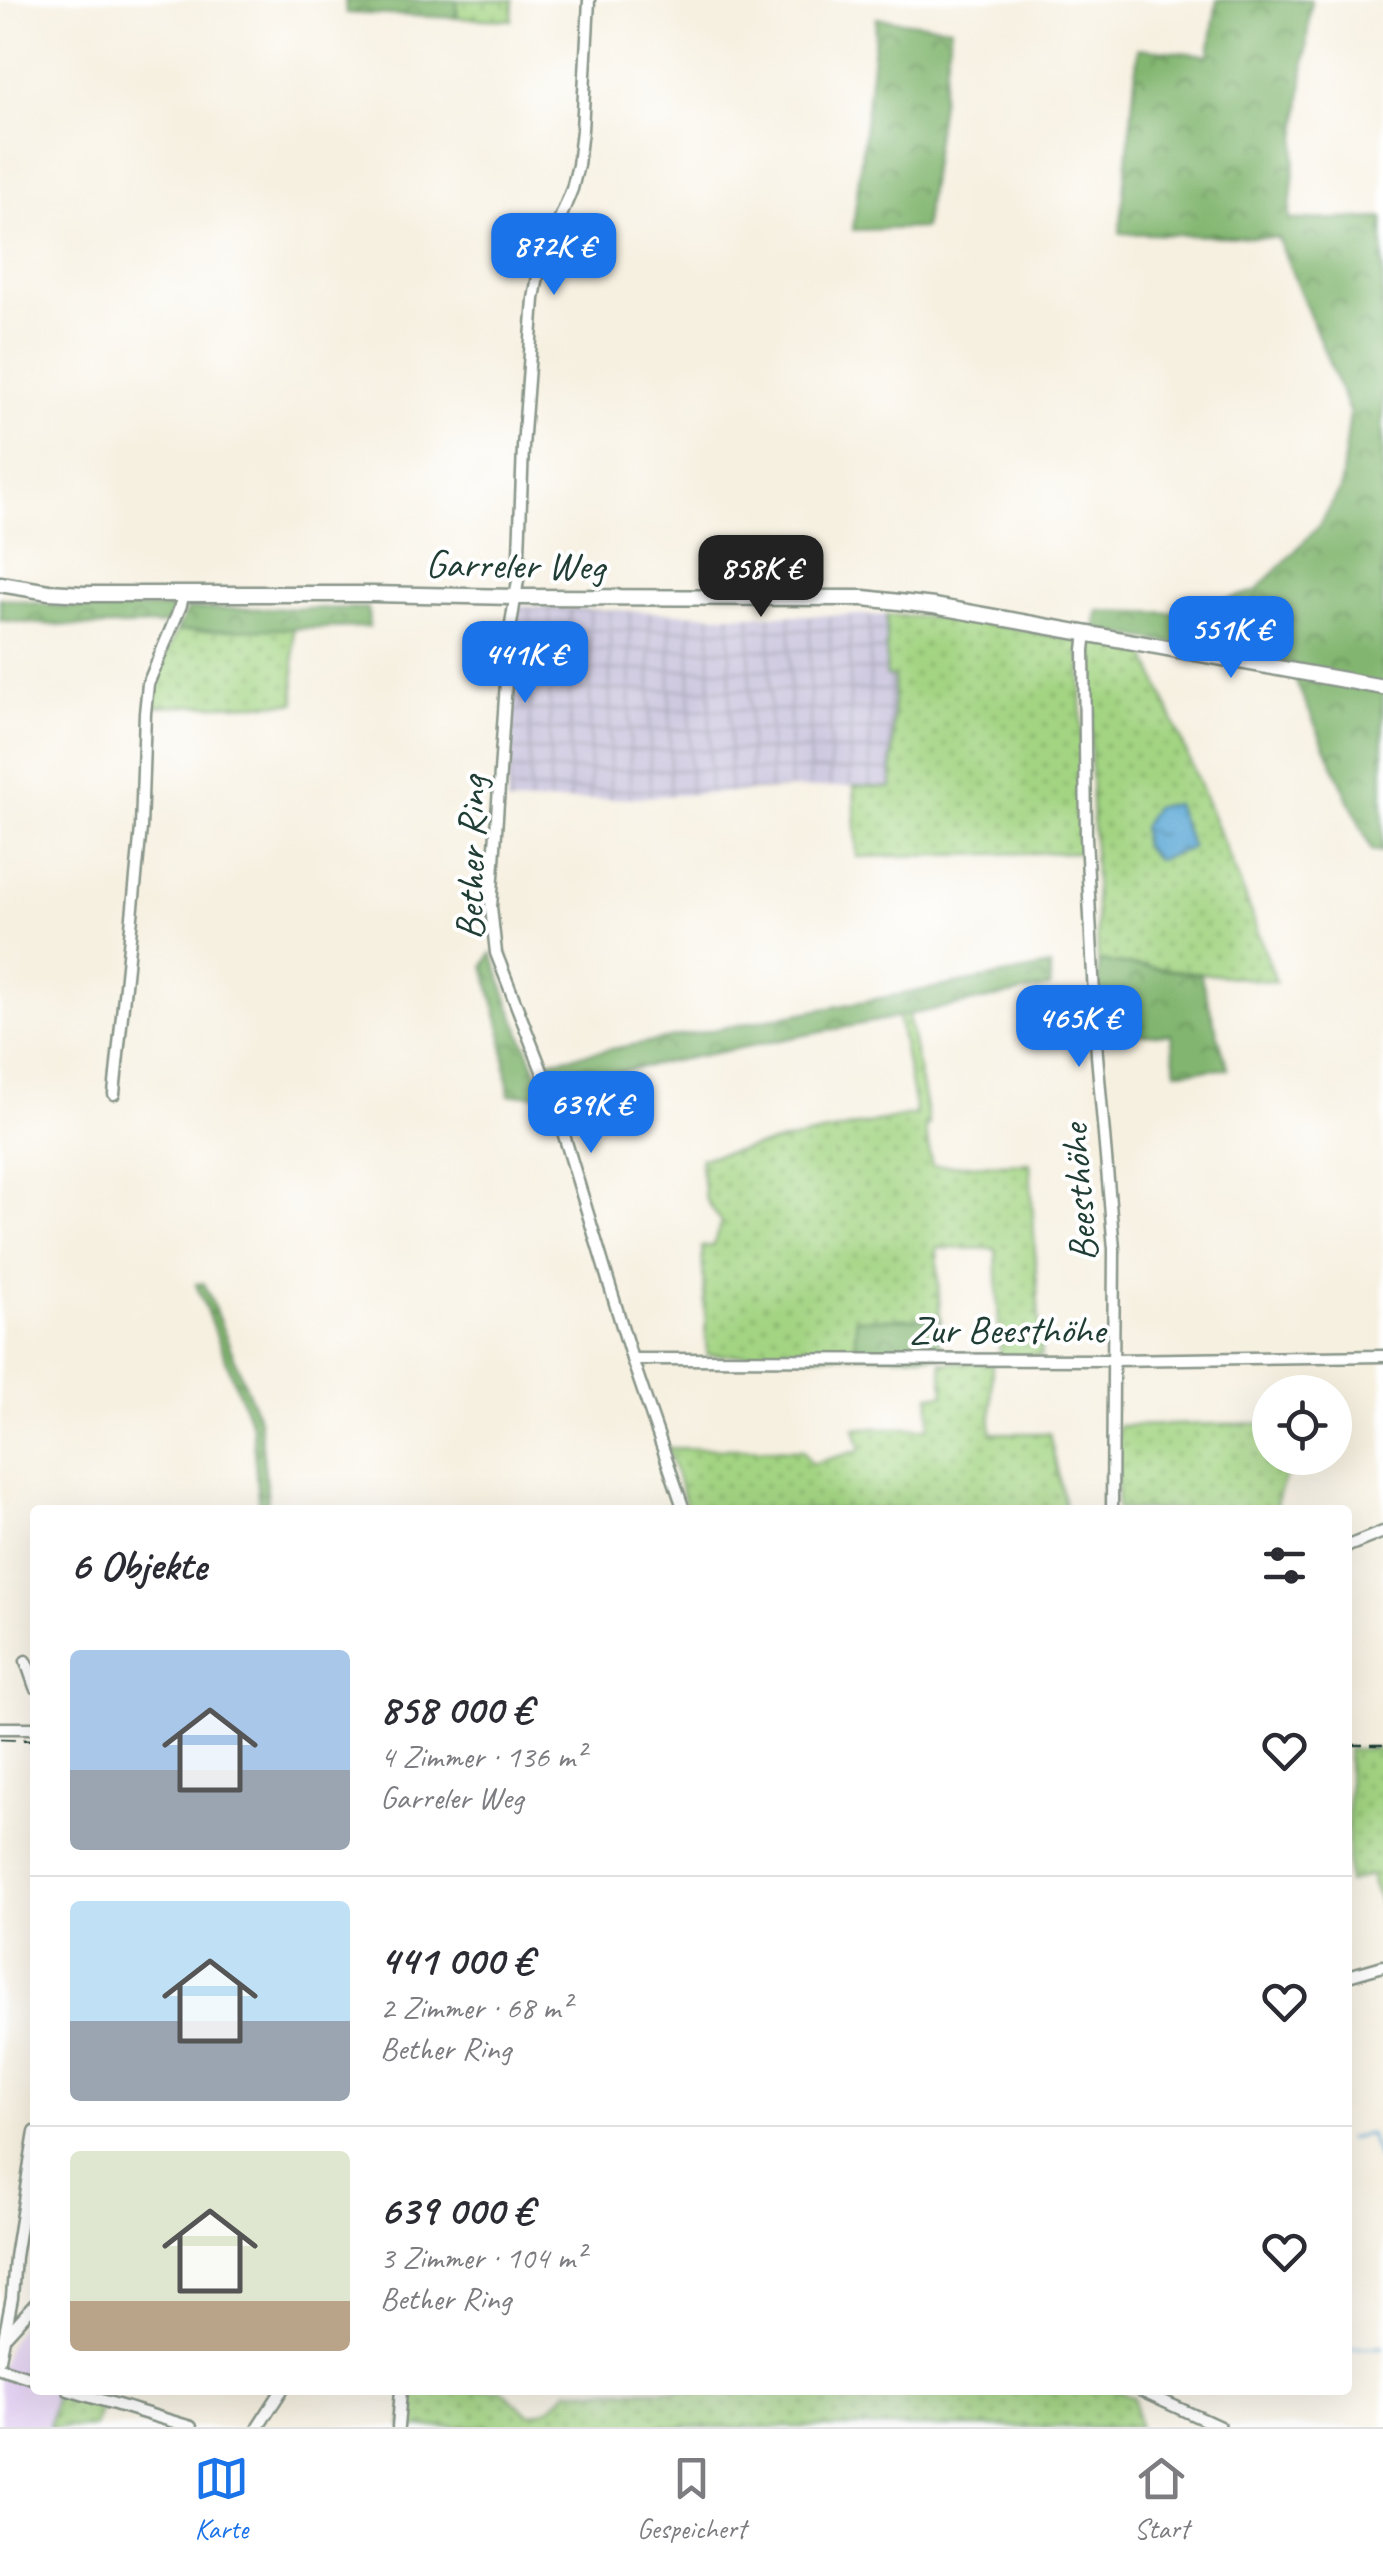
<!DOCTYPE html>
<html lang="de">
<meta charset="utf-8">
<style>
body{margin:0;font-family:Caveat,sans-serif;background:#f7f7f7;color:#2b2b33;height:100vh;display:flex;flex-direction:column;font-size:38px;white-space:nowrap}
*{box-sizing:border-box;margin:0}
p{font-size:32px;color:#7c7c81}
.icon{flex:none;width:55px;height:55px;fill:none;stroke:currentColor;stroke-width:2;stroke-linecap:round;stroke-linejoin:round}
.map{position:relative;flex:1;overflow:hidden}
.side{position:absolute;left:30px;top:1505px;width:1322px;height:890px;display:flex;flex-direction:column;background:#fff;border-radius:10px;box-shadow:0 10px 40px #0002}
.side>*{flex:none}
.tools{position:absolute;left:1252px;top:1375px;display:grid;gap:20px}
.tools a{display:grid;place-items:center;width:100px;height:100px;border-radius:50%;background:#fff;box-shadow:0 10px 40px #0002;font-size:50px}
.price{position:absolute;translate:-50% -85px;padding:0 22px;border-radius:20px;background:#1a73e8;color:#fff;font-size:32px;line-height:65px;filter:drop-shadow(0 2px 5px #0008)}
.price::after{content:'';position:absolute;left:50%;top:60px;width:30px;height:22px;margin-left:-15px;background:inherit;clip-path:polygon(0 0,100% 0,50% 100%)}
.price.selected{background:#222;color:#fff}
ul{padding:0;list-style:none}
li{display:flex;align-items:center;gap:30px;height:250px;padding:0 40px}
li+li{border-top:2px solid #e1e1e2}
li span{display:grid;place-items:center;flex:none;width:280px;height:200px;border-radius:10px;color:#555}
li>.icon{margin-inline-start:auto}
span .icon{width:120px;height:120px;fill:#fffc;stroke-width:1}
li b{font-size:42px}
h2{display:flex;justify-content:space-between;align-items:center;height:120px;padding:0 40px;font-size:42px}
.tab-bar{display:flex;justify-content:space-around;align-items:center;height:140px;border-top:2px solid #e1e1e2;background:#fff;font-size:28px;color:#7c7c81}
.tab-bar a{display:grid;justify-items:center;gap:5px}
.tab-bar .selected{color:#1a73e8}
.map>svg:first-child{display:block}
.built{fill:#e4d3f2}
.industrial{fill:url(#industrial-grid)}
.grass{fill:url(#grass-dots);stroke:#61885b;stroke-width:2.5}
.forest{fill:url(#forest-crowns);stroke:#507a52;stroke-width:2.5}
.water{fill:url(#water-ripples);stroke:#3e7385;stroke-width:2.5}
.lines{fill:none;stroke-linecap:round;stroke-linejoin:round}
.stream{stroke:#5da9d6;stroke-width:2.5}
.street-casing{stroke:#8a968a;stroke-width:15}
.secondary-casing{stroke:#8a968a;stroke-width:19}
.street{stroke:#fff;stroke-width:10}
.secondary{stroke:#fff;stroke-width:14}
.rail{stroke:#1f3d34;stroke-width:2.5;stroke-dasharray:15 8;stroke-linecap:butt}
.labels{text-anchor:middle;stroke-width:8;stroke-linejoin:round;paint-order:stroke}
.street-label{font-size:40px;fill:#1f3d34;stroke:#fff}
</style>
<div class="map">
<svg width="1383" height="2427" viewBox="0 0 1383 2427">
<defs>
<pattern id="industrial-grid" width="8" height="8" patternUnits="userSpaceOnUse" patternTransform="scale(2.5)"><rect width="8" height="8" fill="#c6c0da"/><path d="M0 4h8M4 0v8" fill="none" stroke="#a09db2"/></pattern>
<pattern id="grass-dots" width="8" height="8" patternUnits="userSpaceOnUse" patternTransform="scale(2.5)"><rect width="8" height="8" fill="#a3d482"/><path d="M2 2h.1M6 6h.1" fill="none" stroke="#84ad6b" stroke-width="1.8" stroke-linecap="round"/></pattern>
<pattern id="forest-crowns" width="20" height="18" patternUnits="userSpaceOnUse" patternTransform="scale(2.5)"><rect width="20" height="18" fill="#82b670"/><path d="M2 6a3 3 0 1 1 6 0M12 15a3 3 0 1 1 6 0" fill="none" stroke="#6a955d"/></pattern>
<pattern id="water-ripples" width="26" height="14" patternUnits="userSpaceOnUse" patternTransform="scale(2.5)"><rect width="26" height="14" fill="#5da9d6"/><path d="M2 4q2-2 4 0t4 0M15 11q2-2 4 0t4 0" fill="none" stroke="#4c8bae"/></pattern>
</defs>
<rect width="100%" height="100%" fill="#fff"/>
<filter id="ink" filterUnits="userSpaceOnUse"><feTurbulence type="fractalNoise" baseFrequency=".01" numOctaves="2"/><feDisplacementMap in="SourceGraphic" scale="20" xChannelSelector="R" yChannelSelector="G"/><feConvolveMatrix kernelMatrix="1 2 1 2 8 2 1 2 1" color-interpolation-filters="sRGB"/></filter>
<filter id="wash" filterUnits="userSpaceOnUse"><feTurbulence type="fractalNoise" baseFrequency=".0048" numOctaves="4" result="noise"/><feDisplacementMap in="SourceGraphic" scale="40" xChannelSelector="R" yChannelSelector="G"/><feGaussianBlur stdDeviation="2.25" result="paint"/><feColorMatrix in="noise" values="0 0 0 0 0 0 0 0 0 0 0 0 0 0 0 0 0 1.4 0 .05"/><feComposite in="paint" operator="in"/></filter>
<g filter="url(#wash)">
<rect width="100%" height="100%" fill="#f6f0e0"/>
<polygon class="built" points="25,2319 35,2324 35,2390 56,2390 49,2427 0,2427 0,2370 9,2344"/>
<polygon class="industrial" points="519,606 722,615 887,615 886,676 894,676 892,789 854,786 507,804"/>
<g class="grass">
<polygon points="457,0 513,0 512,20 457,18"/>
<polygon points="887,615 963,619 1081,641 1082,852 857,857 854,786 892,788 894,677 886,676"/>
<polygon points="293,628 295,703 150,707 153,683 177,631"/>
<polygon points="1091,640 1144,649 1245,896 1276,982 1098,961 1091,778"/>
<polygon points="908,1014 929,1125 925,1126 932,1166 1030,1163 1041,1356 1000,1356 996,1249 937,1248 940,1319 856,1319 856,1355 707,1355 702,1247 713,1246 721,1222 705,1198 700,1158 916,1114 898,1016"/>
<polygon points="941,1362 992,1363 991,1433 1049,1433 1066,1510 688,1510 667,1448 803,1450 811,1464 861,1450 855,1428 929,1428 930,1395 944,1395"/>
<polygon points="1270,1423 1270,1458 1292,1458 1276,1503 1278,1510 1117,1510 1118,1426"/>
<polygon points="1348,1749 1383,1749 1383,1911 1370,1875 1348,1882"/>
<path d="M406,2390H503L527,2414C547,2414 555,2404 568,2390H1116L1134,2398L1139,2427H402Z"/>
<polygon points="55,2391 101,2405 94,2427 49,2427"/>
</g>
<g class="forest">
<polygon points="345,0 457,0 457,18 346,13"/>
<polygon points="1217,0 1311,0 1289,220 1383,218 1383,852 1372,851 1288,664 1095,630 1098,611 1179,613 1256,591 1319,526 1340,490 1350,414 1278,238 1120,233 1138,48 1209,55"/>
<polygon points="877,18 951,27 924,228 853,230"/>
<path d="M0,598L64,607L173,608L168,624C111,628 56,627 0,620Z"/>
<polygon points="368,608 369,627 177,631 187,609"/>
<polygon points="492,953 510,1006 546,1095 509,1095 502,1033 484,965"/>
<polygon points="1098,961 1200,974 1228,1069 1176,1071 1171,1034 1102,1035"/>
<polygon points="1050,966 1050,987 556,1084 548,1061"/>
<polygon points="204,1283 259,1419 269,1510 259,1510 252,1426 196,1284"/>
<polygon points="855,1319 940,1319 940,1356 856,1355"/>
</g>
<polygon class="water" points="1175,804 1192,848 1157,860 1143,846 1142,827 1154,807"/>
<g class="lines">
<g class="stream">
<polyline points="1348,2139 1369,2134 1383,2169"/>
<polyline points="1348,2348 1383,2347"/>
</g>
</g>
</g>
<g filter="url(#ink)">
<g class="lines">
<g class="street-casing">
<g id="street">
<polyline points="589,0 582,130 578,165 572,189 539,270 534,299 523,447 518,580 509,637 491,907 496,953 553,1099 632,1359 684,1510"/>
<polyline points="1086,632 1084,650 1086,837 1097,1055 1114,1249 1112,1510"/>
<polyline points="114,1094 141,828 145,713 148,684 181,605 183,595"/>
<polyline points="632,1359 1113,1360 1383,1356"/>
<polyline points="1348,1546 1383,1532"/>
<polyline points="26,1661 35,1687"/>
<polyline points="0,1728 35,1728"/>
<polyline points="1348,1976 1383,1966"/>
<polyline points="5,2337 35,2304"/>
<polyline points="0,2359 12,2298 15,2257 35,2132"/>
<polyline points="0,2368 35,2379"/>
<polyline points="68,2390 191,2427"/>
<polyline points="1139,2390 1220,2427"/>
<polyline points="258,2427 282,2390"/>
<polyline points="398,2427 401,2390"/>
</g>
</g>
<g class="secondary-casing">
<polyline id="secondary" points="0,584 49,592 84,594 372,594 515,597 864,598 934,606 1383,687"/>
</g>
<use href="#street" class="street"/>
<use href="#secondary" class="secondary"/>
<g class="rail">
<polyline points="0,1739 35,1740"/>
<polyline points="1348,1745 1383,1745"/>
</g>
</g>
</g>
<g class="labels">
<g class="street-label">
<text transform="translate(515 564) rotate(1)" y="14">Garreler Weg</text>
<text transform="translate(470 858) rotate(-89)" y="14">Bether Ring</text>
<text transform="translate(1078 1193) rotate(-94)" y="14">Beesthöhe</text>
<text x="1007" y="1343">Zur Beesthöhe</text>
</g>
</g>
</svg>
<div class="tools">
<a><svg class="icon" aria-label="locate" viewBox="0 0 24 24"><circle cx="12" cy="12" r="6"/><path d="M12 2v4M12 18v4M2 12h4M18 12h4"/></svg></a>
</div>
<b class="price" style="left:554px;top:298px">872K €</b>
<b class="price selected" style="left:761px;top:620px">858K €</b>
<b class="price" style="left:1231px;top:681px">551K €</b>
<b class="price" style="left:525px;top:706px">441K €</b>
<b class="price" style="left:1079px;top:1070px">465K €</b>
<b class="price" style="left:591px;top:1156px">639K €</b>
<section class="side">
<h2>6 Objekte<svg class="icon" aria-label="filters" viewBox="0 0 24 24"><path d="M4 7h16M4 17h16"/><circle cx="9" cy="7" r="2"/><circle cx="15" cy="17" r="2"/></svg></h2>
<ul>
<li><span style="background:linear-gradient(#a9c7e8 60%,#9aa5b1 0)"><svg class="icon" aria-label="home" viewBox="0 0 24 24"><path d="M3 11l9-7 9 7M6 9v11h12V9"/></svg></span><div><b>858 000 €</b><p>4 Zimmer · 136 m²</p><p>Garreler Weg</p></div><svg class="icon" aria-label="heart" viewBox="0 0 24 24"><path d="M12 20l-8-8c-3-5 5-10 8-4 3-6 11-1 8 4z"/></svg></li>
<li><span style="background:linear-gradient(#bfe0f5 60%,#9aa5b1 0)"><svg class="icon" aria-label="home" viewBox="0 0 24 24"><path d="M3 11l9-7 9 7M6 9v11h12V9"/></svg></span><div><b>441 000 €</b><p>2 Zimmer · 68 m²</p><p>Bether Ring</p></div><svg class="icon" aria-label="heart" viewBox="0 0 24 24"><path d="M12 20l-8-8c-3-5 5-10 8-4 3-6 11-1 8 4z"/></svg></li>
<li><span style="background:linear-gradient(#dfe7d0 75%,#b9a48a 0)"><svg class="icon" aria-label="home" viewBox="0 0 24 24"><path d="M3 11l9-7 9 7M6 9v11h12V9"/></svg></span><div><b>639 000 €</b><p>3 Zimmer · 104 m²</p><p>Bether Ring</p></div><svg class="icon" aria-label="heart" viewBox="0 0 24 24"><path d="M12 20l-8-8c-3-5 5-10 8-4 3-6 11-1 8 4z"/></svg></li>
</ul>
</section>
</div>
<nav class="tab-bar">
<a class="selected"><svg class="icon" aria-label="map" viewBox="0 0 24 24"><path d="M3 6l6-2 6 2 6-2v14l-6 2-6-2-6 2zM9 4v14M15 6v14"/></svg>Karte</a>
<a><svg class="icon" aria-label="saved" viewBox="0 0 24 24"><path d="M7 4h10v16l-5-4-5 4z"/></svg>Gespeichert</a>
<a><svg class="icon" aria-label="home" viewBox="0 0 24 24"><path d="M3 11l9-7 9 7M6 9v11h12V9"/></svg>Start</a>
</nav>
